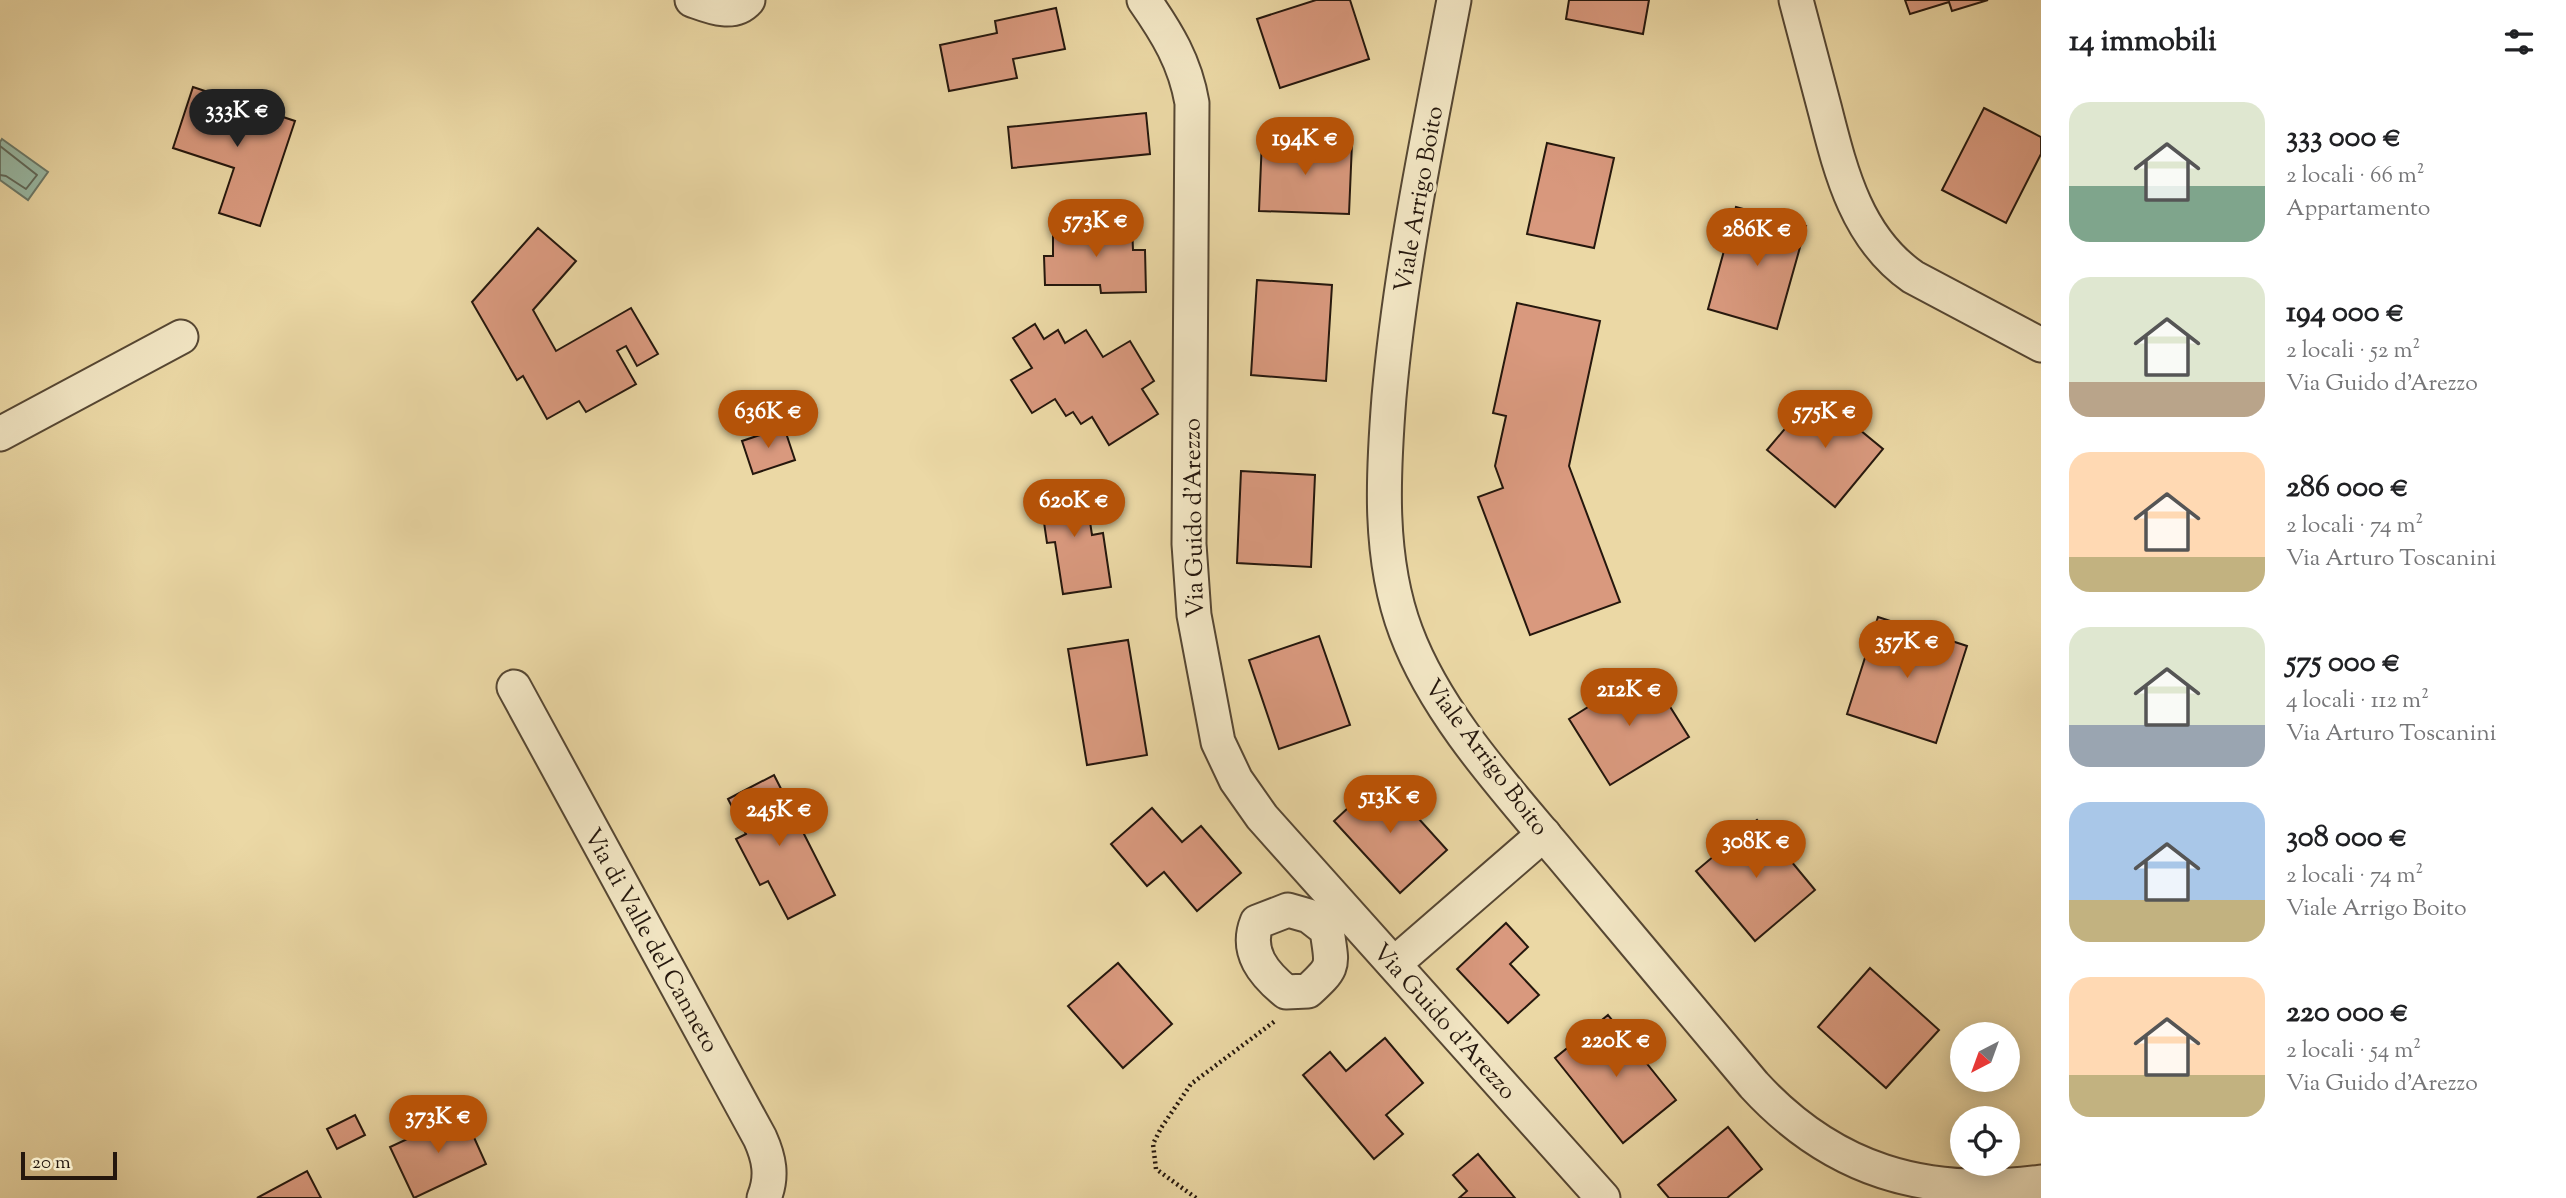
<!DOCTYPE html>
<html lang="it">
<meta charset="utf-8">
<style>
body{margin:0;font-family:"Sorts Mill Goudy",serif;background:#f6f6f6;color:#202124;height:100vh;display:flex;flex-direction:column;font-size:26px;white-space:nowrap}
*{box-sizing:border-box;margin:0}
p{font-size:23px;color:#757577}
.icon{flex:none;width:38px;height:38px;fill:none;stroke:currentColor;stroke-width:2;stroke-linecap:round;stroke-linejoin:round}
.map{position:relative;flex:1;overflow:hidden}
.panel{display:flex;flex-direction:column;background:#fff;width:525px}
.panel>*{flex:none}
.needle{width:46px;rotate:221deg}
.fabs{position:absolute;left:1950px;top:1022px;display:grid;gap:14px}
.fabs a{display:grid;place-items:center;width:70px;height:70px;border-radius:50%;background:#fff;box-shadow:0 4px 18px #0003;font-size:35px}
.scale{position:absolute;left:21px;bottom:18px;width:96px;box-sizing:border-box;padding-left:7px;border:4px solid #25170d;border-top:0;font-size:19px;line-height:24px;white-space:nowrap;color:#25170d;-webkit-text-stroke:5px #f2e6c4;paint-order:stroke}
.price{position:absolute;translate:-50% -60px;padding:0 16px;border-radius:24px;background:#b45309;color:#fff;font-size:23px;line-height:46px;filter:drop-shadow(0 2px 4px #0008)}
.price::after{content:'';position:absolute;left:50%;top:42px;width:21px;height:16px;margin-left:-10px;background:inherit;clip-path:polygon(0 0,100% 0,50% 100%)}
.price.on{background:#222;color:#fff}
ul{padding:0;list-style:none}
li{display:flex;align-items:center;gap:21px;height:175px;padding:0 28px}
li span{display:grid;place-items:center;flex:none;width:196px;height:140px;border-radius:21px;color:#555}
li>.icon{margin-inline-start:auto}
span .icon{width:84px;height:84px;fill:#fffc;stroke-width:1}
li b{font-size:30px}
h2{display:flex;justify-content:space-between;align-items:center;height:84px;padding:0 28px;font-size:30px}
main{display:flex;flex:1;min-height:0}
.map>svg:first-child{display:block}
.water{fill:#98baa6;stroke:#6a7969;stroke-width:2}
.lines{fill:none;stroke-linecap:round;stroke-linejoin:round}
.shore{stroke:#5e685a;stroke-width:2}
.building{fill:#d9997e;stroke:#25170d;stroke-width:2}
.minor-casing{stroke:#564733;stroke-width:37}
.path{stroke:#25170d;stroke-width:4.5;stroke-dasharray:2 3.5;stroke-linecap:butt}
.minor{stroke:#f2e6c4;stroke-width:33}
.labels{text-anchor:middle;stroke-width:7;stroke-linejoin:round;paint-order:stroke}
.street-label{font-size:24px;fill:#25170d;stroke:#f2e6c4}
</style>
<main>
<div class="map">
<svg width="2041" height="1198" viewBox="0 0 2041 1198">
<rect width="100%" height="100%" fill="#ebd8a5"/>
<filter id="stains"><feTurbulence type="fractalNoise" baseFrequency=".00286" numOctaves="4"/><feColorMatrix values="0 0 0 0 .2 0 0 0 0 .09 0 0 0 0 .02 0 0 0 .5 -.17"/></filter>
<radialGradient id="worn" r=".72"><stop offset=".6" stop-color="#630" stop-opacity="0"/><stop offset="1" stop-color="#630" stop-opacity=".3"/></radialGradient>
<polygon class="water" points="2,139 48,172 28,200 0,180 0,142"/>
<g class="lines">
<polyline class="shore" points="0,146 37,175 26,189 6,176 0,175"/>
</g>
<g class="building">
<polygon points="1316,0 1350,0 1369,59 1280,88 1257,19"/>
<polygon points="1569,0 1649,0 1643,34 1566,19"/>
<polygon points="1905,0 1988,0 1952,11 1949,2 1910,14"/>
<polygon points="1056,8 1065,49 1013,59 1017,78 949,91 940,45 997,33 995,21"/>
<polygon points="193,87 295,121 260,226 219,213 234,168 173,148"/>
<polygon points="1984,108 2041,137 2041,154 2006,223 1942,190"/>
<polygon points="1146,113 1150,154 1012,168 1008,127"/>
<polygon points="1262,139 1352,143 1349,214 1259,211"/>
<polygon points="1547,143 1614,158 1594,248 1527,234"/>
<polygon points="1736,207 1806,226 1777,329 1708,309"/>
<polygon points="1132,225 1133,250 1145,250 1146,292 1101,293 1100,285 1045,285 1044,256 1053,256 1053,227"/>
<polygon points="538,228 576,261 533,310 556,351 631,308 658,354 637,366 626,346 617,351 636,384 586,412 579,401 547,419 523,376 517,380 472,302"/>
<polygon points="1257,280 1332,285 1326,381 1251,375"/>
<polygon points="1517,303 1600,321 1569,466 1620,602 1530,635 1478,497 1503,488 1495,466 1506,416 1493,413"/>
<polygon points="1035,324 1044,339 1058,330 1065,343 1086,330 1103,357 1130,341 1154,381 1142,389 1158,414 1109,445 1092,417 1081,424 1073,412 1066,416 1055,399 1032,413 1011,380 1032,368 1013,338"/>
<polygon points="1815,393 1883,449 1835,507 1767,450"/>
<polygon points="784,427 795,460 753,474 742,441"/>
<polygon points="1241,471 1315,475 1311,567 1237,563"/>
<polygon points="1084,482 1092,535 1103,533 1111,587 1063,594 1055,542 1047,543 1039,488"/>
<polygon points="1878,617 1967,646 1936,743 1847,714"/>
<polygon points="1319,636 1350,725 1279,749 1249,660"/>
<polygon points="1128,640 1147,755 1087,765 1068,649"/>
<polygon points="1647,670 1689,737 1610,785 1569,719"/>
<polygon points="774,775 835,895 788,919 768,881 760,885 736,839 746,834 728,799"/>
<polygon points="1381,777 1447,850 1400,893 1334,821"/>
<polygon points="1152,808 1182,842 1201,826 1241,873 1197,911 1164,872 1147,886 1111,844"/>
<polygon points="1757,820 1815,890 1755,941 1696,871"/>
<polygon points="1506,923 1528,947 1510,964 1539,995 1508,1023 1457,969"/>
<polygon points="1118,963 1172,1024 1123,1068 1068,1006"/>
<polygon points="1870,968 1939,1030 1886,1088 1818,1027"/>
<polygon points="1608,1015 1676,1100 1623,1143 1555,1058"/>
<polygon points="1385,1038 1423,1083 1386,1115 1403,1134 1374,1159 1303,1075 1330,1052 1346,1071"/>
<polygon points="463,1113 486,1164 414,1198 390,1147"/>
<polygon points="355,1115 365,1135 337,1149 327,1129"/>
<polygon points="1728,1127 1762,1169 1727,1198 1669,1198 1658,1185"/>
<polygon points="1478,1154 1515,1198 1459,1198 1467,1191 1453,1175"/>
<polygon points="307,1171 321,1198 257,1198"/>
</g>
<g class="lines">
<g class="minor-casing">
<g id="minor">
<path d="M692,0C709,6 733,17 748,0"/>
<path d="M1144,0C1167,33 1185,62 1192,103L1189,544L1194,615L1218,742L1236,780L1262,817L1603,1198"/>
<path d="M1454,0C1429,132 1401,263 1389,397C1383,474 1378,558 1406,632C1437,715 1506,789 1562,856C1626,932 1690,1009 1754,1085C1832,1170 1925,1198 2041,1182"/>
<path d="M1796,0C1806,37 1815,73 1825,110C1841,173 1857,238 1913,277L2041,345"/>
<polyline points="0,434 181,337"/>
<path d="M514,687L760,1138C769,1158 773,1176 764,1198"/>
<path d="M1288,910L1309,916L1327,930C1332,967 1336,965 1308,991L1286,992C1264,974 1245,952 1257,922Z"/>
<polyline points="1394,964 1544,834"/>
</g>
</g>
<polyline class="path" points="1196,1198 1156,1169 1153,1144 1161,1128 1191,1084 1275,1021"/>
<use href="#minor" class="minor"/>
</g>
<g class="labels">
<g class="street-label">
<text transform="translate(1418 199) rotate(-80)" y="8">Viale Arrigo Boito</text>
<text transform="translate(1193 518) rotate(-91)" y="8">Via Guido d'Arezzo</text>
<text transform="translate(1487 757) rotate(53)" y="8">Viale Arrigo Boito</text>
<text transform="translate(652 940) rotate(61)" y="8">Via di Valle del Canneto</text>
<text transform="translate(1445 1021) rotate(48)" y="8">Via Guido d'Arezzo</text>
</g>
</g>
<rect width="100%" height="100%" filter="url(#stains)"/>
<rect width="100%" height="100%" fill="url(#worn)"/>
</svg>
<div class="fabs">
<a><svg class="needle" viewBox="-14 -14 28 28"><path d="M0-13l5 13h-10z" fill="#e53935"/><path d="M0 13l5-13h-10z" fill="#757577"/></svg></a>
<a><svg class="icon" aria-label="locate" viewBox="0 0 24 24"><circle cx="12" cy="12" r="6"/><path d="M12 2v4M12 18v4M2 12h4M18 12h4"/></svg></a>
</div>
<div class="scale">20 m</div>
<b class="price on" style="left:237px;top:149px">333K €</b>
<b class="price" style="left:1305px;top:177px">194K €</b>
<b class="price" style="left:1096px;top:259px">573K €</b>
<b class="price" style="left:1757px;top:268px">286K €</b>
<b class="price" style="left:768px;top:450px">636K €</b>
<b class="price" style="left:1825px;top:450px">575K €</b>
<b class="price" style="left:1074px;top:539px">620K €</b>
<b class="price" style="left:1907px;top:680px">357K €</b>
<b class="price" style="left:1629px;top:728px">212K €</b>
<b class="price" style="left:1390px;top:835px">513K €</b>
<b class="price" style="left:779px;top:848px">245K €</b>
<b class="price" style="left:1756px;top:880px">308K €</b>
<b class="price" style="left:1616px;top:1079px">220K €</b>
<b class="price" style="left:438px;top:1155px">373K €</b>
</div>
<section class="panel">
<h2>14 immobili<svg class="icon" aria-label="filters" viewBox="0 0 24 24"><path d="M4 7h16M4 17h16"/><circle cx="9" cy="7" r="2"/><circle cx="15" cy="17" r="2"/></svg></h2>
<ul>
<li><span style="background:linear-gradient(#dfe7d0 60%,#7fa58c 0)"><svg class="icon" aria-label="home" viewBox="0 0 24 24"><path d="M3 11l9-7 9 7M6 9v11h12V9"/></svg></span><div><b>333 000 €</b><p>2 locali · 66 m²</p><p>Appartamento</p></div></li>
<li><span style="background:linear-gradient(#dfe7d0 75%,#b9a48a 0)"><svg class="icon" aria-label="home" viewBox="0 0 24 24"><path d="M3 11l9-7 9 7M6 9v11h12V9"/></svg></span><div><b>194 000 €</b><p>2 locali · 52 m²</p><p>Via Guido d'Arezzo</p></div></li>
<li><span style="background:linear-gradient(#ffd9b3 75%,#c2b280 0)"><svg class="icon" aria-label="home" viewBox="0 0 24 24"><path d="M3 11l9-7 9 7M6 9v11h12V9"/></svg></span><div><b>286 000 €</b><p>2 locali · 74 m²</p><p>Via Arturo Toscanini</p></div></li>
<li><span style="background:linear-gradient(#dfe7d0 70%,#9aa5b1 0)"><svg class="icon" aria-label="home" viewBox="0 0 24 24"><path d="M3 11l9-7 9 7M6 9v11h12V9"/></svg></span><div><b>575 000 €</b><p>4 locali · 112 m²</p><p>Via Arturo Toscanini</p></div></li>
<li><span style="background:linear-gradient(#a9c7e8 70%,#c2b280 0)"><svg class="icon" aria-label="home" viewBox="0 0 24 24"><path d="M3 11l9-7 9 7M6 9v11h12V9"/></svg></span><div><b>308 000 €</b><p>2 locali · 74 m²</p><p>Viale Arrigo Boito</p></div></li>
<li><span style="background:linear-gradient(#ffd9b3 70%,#c2b280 0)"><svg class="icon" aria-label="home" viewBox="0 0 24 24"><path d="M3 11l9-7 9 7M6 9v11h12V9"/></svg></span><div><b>220 000 €</b><p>2 locali · 54 m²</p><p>Via Guido d'Arezzo</p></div></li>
</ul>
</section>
</main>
